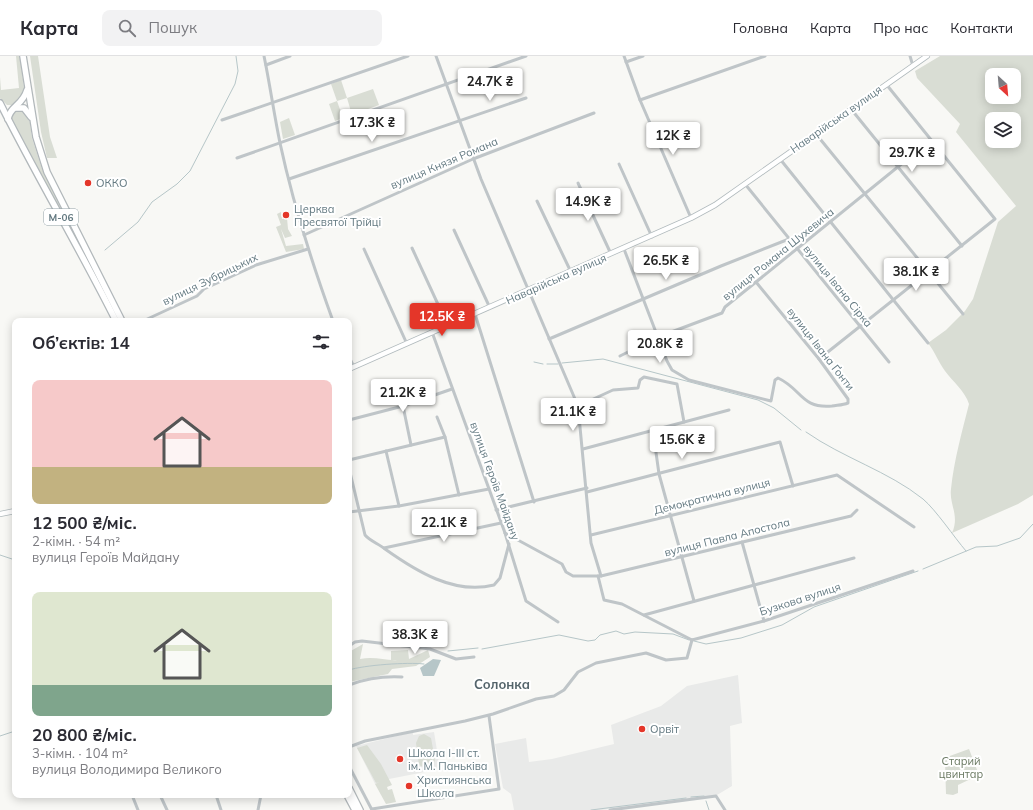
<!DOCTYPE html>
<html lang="uk">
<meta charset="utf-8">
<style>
body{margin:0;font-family:Mulish,sans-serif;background:#f2f2f3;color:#2b2b33;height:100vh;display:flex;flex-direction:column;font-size:15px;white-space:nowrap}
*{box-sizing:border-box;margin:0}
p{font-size:13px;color:#7c7c81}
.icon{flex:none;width:22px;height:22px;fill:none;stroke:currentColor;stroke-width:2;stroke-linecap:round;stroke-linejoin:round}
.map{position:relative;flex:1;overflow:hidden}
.sheet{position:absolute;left:12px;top:262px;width:340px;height:480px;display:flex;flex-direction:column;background:#fff;border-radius:8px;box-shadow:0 2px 10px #0003}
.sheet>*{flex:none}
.needle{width:26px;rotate:154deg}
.tools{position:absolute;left:985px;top:12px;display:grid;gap:8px}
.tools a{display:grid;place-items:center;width:36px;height:36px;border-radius:8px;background:#fff;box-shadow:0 2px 10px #0003;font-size:20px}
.price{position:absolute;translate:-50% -34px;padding:0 9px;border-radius:4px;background:#fff;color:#222;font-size:13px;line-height:26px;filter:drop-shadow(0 1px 2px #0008)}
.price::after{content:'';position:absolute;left:50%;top:24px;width:12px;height:9px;margin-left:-6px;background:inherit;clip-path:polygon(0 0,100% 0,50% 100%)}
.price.active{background:#e43629;color:#fff}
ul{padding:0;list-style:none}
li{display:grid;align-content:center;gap:8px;height:212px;padding:0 20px}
li span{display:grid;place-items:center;height:124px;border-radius:8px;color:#555}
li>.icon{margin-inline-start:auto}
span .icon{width:72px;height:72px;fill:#fffc;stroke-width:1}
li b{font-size:17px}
h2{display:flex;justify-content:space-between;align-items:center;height:48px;padding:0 20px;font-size:17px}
header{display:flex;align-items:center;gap:24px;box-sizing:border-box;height:56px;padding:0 20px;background:#fff;border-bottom:1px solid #e1e1e2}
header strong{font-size:19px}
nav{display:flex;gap:22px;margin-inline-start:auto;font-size:14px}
.search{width:280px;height:36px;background:#f2f2f3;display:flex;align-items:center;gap:10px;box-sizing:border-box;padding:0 14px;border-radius:8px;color:#7c7c81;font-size:15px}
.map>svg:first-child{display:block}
.built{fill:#e9eae9}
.green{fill:#d9ddd4;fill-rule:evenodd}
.water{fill:#b6c6c8}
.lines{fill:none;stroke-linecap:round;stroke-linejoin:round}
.stream{stroke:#b6c6c8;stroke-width:1}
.secondary-casing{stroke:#b1babd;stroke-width:6}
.highway-casing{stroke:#b2b8bb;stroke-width:8}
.street{stroke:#bfc5c8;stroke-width:3}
.secondary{stroke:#fff;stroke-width:4.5}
.highway{stroke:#fff;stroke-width:5.5}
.poi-dot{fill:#e43629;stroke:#fff;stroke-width:1.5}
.labels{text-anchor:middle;stroke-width:4;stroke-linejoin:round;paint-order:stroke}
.shield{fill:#fff;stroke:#92a1a7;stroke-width:1}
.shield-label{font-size:10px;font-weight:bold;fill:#637981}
.street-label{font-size:11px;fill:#637981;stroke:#fff}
.poi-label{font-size:11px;fill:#637981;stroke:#fff;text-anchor:start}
.park-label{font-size:11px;fill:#6a7962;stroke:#fff}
.quarter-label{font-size:13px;font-weight:bold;fill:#55656c;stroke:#fff}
</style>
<header>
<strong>Карта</strong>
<div class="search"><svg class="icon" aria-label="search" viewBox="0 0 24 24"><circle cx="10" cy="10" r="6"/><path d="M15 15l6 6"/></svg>Пошук</div>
<nav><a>Головна</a><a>Карта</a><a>Про нас</a><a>Контакти</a></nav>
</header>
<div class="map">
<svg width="1033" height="754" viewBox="0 0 1033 754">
<rect width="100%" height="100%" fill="#f8f8f5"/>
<g class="built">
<polygon points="738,619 742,667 730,670 732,730 717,739 602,754 514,754 511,738 503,732 495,688 526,682 529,706 552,703 614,688 611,669 661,650 687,630"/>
<polygon points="413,676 413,679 434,676 440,713 389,723 375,728 356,690"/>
</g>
<g class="green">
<polygon points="16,0 20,0 25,39 14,49 7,49 0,42 0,21 1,34 19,32"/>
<polygon points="30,0 38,0 50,81 57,102 47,102 41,76"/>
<path d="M940,0H1033V439L1018,448L952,477C960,459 949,449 951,433C954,404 962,376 969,348C965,335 953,326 945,315C939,307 935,296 928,287L946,274L965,255L973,243L998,166L1016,150L956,76L960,68L917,22L915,15ZM992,19H1014V41H992ZM992,63H1014V85H992Z"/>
<polygon points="341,24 347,42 373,33 379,49 352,59 347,42 337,45 343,62 335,65 329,48 337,45 331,28"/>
<polygon points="21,52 29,60 32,82 42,113 120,265 118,265 11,63 13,55"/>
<polygon points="289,62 295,79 283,83 280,66"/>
<polygon points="281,156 282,163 287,162 288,173 292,180 285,182 281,173 286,190 303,188 304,193 286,196 276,171 281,169 277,158"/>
<path d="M363,588L360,603C375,600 385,605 399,604H391V595L408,594L409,603L428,594L430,601L416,610L392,613L388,618L349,626V596Z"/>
<polygon points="424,678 431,682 435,704 432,712 427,713 419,709 416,687 419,680"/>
<polygon points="367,689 381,708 392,729 387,731 388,734 392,733 396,746 386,748 375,728 379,726 376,727 357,692"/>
<polygon points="969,693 979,719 958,729 958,737 953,739 946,738 945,705 947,701"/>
</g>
<polygon class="water" points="433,603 441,604 434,620 423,620 420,612"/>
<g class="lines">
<g class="stream">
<polyline points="105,194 138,166 152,146 177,128 190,115 235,28 238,15 236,0"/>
<polyline points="534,306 543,308"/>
<polyline points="562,307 603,303 758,344 774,352 801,374"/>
<polyline points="547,308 558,308"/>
<path d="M806,376C843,402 888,415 923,443C936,454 954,481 966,495"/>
<polyline points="0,499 15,504"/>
<polyline points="923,513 976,491 997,490 1020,482 1033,468"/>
<polyline points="694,585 706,588 741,582 782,569 814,551 918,515"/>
<polyline points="482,593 559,579 588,585 595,584 600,579 616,575 624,578 635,576 673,578 689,584"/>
<polyline points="448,595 478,592"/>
<path d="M349,614C364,609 408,606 424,608"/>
<polyline points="0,680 15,675"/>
<polyline points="691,741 704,740"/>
<polyline points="706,745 709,754"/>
<polyline points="591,754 686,742"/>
</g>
<g class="secondary-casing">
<g id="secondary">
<polyline points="349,313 691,162 715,149 927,0"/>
<polyline points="0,458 15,455"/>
</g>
</g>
<g class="highway-casing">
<g id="highway">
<polyline points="23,0 36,81 47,116 122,265"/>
<path d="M0,47C37,121 79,191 116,265"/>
<polyline points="15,52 24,52 31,61"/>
<path d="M8,63C10,50 23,49 27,34"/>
<polyline points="349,732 360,754"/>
<polyline points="347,739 355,754"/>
</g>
</g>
<g class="street">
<path d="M264,0C270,29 274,58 280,87C293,148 312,207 333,265"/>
<polyline points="436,0 481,123 578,350 591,487 601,520"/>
<polyline points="624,0 640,44 691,162"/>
<polyline points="910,0 913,10"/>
<polyline points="626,6 643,0"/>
<polyline points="266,9 290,0"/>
<polyline points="640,44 765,0"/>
<polyline points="851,53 962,190"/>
<polyline points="222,64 408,0"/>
<polyline points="816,78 963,258"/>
<polyline points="237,102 526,0"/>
<polyline points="780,103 928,287"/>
<polyline points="619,108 652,181"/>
<polyline points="289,123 526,42"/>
<polyline points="578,127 611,198"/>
<polyline points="745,128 889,306"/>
<polyline points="537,145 571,216"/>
<polyline points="454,174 490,252"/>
<polyline points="304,179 473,103 594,57"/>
<polyline points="412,192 448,270"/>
<polyline points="364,193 407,288"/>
<path d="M624,193L667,305L672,314L689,324L771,345L775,324L778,322C802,333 801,353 832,350C838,349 843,349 848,347V343L819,303L756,226"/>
<polyline points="475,258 534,446"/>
<polyline points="143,265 197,240 204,233 256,209 308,193"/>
<polyline points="432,276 505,477 526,545 558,566"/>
<polyline points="549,283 721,210 789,183"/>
<polyline points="620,300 658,281 722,257 725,251 756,226 931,84"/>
<polyline points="349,301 354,311"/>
<polyline points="819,303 995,163 886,28"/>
<polyline points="403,350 411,389"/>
<polyline points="578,350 613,334 638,332 640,324 644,321 677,328 684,366"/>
<polyline points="437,361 445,381 459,439"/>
<polyline points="349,364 403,350 452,333"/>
<polyline points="653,375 659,418 694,545"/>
<polyline points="583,393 729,354"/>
<polyline points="386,395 399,450"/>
<polyline points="349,404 445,381"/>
<path d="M349,412L365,479C370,485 379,488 385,493C416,515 454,539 494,529L500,522L509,488"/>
<polyline points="587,436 780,386 793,430"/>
<polyline points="496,454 587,432"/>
<polyline points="349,456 399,450 489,433"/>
<polyline points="505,477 562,508 566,516 573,520 601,520 851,460 857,454"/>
<polyline points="591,479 837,419 914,471"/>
<polyline points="742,486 764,565"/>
<polyline points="384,492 501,467"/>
<polyline points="598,520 604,544 622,548 692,584"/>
<polyline points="644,559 854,502"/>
<polyline points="692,584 764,565 913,515"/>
<polyline points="349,590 355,586 362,585 430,593 456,603 474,601"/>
<path d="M349,629C365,623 385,620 402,621"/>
<polyline points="349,691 365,685 465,665 493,658 536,643 554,640 564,634 578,616 596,607 646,597 666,604 687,602 692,584"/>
<polyline points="349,710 372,754"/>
<polyline points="132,739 138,754"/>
<polyline points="160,739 167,754"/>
<polyline points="216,739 221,754"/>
<polyline points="372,753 499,733 489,660"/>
<polyline points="258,754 261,739"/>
<polyline points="610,754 716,740 725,754"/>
</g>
<use href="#secondary" class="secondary"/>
<use href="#highway" class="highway"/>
</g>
<g class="poi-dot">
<circle cx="88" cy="127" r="4"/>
<circle cx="286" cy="159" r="4"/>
<circle cx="642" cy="673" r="4"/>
<circle cx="400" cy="703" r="4"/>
<circle cx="409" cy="730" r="4"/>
</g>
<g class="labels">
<rect class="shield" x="44" y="153" width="34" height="16" rx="3"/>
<g class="shield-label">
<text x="61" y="165">М-06</text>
</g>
<g class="street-label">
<text transform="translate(836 63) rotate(-35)" y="4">Наварійська вулиця</text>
<text transform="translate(444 107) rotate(-23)" y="4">вулиця Князя Романа</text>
<text transform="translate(778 198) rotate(-39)" y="4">вулиця Романа Шухевича</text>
<text transform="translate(210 223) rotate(-26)" y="4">вулиця Зубрицьких</text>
<text transform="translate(556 223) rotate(-24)" y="4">Наварійська вулиця</text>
<text transform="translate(838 230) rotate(51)" y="4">вулиця Івана Сірка</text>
<text transform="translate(821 293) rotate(52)" y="4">вулиця Івана Ґонти</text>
<text transform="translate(495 425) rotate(70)" y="4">вулиця Героїв Майдану</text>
<text transform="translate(712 440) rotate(-14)" y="4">Демократична вулиця</text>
<text transform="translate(727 481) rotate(-14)" y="4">вулиця Павла Апостола</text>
<text transform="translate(800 543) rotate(-18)" y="4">Бузкова вулиця</text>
</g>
<g class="poi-label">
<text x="96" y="131">ОККО</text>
<text x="294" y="157">Церква<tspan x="294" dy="13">Пресвятої Трійці</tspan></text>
<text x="650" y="677">Орвіт</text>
<text x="408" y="701">Школа І-ІІІ ст.<tspan x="408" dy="13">ім. М. Паньківа</tspan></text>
<text x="417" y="728">Християнська<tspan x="417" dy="13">Школа</tspan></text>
</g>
<g class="park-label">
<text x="961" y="709">Старий<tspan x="961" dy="13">цвинтар</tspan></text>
</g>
<g class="quarter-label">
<text x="502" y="633">Солонка</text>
</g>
</g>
</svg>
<div class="tools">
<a><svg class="needle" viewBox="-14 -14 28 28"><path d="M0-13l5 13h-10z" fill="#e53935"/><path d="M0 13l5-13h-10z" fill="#7c7c81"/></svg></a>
<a><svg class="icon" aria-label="layers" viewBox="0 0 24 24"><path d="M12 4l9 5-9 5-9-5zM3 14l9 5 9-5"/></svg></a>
</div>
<b class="price" style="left:490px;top:46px">24.7K ₴</b>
<b class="price" style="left:372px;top:87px">17.3K ₴</b>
<b class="price" style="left:673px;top:100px">12K ₴</b>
<b class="price" style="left:912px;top:117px">29.7K ₴</b>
<b class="price" style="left:588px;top:166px">14.9K ₴</b>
<b class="price" style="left:666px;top:225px">26.5K ₴</b>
<b class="price" style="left:916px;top:236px">38.1K ₴</b>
<b class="price active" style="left:442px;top:281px">12.5K ₴</b>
<b class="price" style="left:660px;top:308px">20.8K ₴</b>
<b class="price" style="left:403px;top:357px">21.2K ₴</b>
<b class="price" style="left:573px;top:376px">21.1K ₴</b>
<b class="price" style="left:682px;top:404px">15.6K ₴</b>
<b class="price" style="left:444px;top:487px">22.1K ₴</b>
<b class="price" style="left:415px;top:599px">38.3K ₴</b>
<section class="sheet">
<h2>Об’єктів: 14<svg class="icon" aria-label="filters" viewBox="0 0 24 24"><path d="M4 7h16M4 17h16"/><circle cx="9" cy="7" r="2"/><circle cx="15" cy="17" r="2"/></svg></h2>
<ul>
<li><span style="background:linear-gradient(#f6c9c9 70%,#c2b280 0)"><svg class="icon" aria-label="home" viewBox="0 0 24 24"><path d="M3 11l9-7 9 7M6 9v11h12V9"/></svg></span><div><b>12 500 ₴/міс.</b><p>2-кімн. · 54 m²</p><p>вулиця Героїв Майдану</p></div></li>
<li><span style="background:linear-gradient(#dfe7d0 75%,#7fa58c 0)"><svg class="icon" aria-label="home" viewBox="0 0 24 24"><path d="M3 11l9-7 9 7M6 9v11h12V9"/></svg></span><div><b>20 800 ₴/міс.</b><p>3-кімн. · 104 m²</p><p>вулиця Володимира Великого</p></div></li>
</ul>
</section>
</div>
